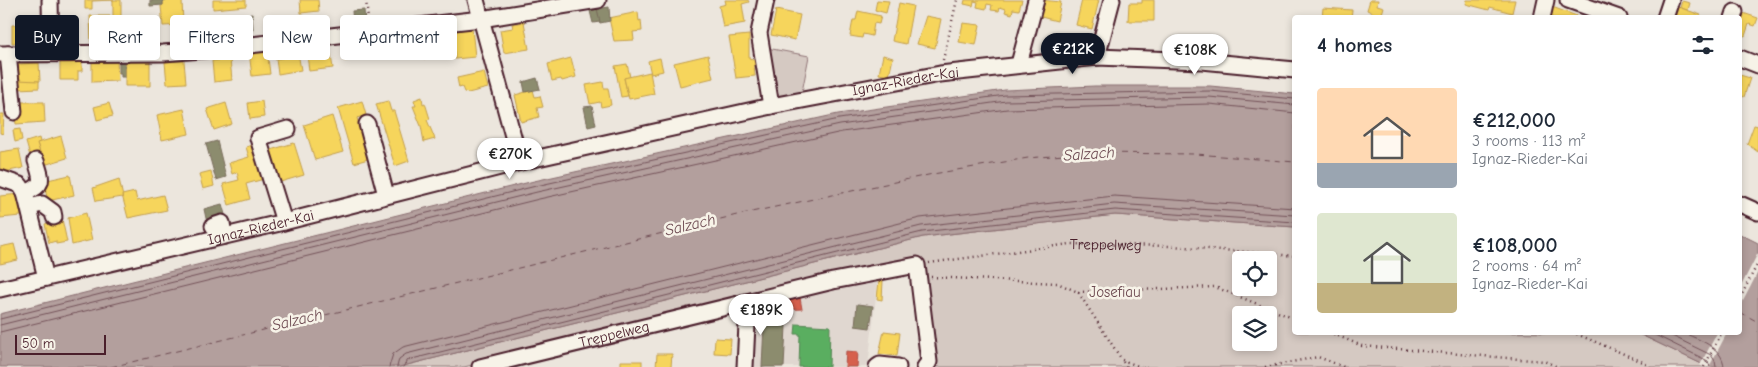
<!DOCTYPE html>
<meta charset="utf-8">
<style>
body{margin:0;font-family:"Comic Neue",sans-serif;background:#f6f6f7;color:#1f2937;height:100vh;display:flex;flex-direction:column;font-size:19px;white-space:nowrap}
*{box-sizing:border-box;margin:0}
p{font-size:16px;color:#747a83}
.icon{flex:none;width:28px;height:28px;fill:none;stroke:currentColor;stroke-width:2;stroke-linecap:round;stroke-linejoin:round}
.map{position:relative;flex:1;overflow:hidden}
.drawer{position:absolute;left:1292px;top:15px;width:450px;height:320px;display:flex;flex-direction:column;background:#fff;border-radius:5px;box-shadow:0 2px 8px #0003}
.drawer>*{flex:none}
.hud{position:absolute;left:15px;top:15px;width:475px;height:45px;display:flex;gap:10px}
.controls{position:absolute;left:1232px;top:251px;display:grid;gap:10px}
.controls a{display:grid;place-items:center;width:45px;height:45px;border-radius:5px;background:#fff;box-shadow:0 2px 8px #0003;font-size:25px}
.scale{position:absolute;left:15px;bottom:12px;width:91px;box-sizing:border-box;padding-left:5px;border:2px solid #4a1f2b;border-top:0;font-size:14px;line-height:18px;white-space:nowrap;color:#4a1f2b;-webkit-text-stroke:4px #f7f3e8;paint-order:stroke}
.price{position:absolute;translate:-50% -42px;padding:0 11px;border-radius:18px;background:#fff;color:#222;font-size:16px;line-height:32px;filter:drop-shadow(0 1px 2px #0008)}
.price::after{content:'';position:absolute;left:50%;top:30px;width:15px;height:11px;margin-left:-8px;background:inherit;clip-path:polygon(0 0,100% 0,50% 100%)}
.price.selected{background:#111827;color:#fff}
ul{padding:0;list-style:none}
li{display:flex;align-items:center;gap:15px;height:125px;padding:0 25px}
li span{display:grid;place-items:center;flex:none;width:140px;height:100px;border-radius:5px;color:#555}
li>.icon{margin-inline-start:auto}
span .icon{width:60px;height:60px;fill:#fffc;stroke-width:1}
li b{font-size:21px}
h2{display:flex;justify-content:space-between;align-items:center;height:60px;padding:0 25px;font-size:21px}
.pill{padding:0 18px;border-radius:5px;background:#fff;box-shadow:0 2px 8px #0003;font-size:18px;line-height:45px}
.pill.selected{background:#111827;color:#fff}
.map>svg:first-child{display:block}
.built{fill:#e0d7d0}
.green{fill:#d5c9c2;stroke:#907476;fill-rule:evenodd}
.water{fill:#b39f9d;stroke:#896c6f}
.pier{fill:#ece6dd}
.homes{fill:#f6d55c;stroke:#c29e4d}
.shops{fill:#d6604d;stroke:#ac4c43}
.public{fill:#5aae61;stroke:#558351}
.industry{fill:#8c8c6e;stroke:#786b5a}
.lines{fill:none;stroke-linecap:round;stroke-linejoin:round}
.shore{stroke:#745259;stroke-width:1}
.ferry{stroke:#6f4c53;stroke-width:1;stroke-dasharray:6 5;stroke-linecap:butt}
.minor-casing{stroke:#4a1f2b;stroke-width:19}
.path{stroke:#4a1f2b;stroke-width:2.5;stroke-dasharray:1 4;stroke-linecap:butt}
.minor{stroke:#f7f3e8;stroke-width:15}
.labels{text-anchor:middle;stroke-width:5;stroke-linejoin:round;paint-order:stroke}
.street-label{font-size:15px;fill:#4a1f2b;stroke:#f7f3e8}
.park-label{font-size:15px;fill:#6d4a51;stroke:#f7f3e8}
.water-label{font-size:16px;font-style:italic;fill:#6f4c53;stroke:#f7f3e8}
</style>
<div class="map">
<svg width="1758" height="367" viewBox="0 0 1758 367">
<rect width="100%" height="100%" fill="#ece6dd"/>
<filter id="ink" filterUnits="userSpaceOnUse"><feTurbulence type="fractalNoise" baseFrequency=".02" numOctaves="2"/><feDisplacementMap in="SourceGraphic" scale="10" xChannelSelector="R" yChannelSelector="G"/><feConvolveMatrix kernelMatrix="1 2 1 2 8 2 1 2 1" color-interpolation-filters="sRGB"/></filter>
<g filter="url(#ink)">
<polygon class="built" points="879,269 868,367 752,367 756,296"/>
<g class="green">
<polygon points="767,48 809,56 801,97 782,100 775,96"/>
<path d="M1115,215L1295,227V332L1637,333L1708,367H933L920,262L756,296L464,367H399L923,237ZM1241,260H1269V288H1241ZM1241,315H1269V342H1241Z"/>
</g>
<g class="water">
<polygon points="1095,86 1210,86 1295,94 1295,227 1115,215 923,237 399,367 0,367 0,314 534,181 838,114 1005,90"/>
<polygon points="1740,234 1758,243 1758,367 1708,367 1637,333 1740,332"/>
</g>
<g class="pier">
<polygon points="1758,253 1758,272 1740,307 1740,288"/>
<polygon points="1717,333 1727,333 1709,367 1703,367 1700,365"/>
</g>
<g class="homes">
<polygon points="85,0 121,0 121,17 113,17 113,0 92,1 92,9 85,9"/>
<polygon points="163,0 182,0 183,25 163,26 161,6 163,5"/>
<polygon points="213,0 246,0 246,6 213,9"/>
<polygon points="300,0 318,0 319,11 301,13"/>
<polygon points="725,0 748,0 749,2 742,4 745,23 723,27 719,6 726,4"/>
<polygon points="877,0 889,1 886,13 875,10"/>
<polygon points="965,0 1022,0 1019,10 1013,9 1012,14 1005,12 1006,9 1000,7 999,11 991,10 992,5 987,4 986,9 977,7 978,2 974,1 973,6 964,4"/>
<polygon points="1041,0 1061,2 1057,21 1037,16"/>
<polygon points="1082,0 1099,0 1092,29 1076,25"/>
<polygon points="1142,0 1154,0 1154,21 1128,21 1129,3 1142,3"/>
<polygon points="1370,0 1378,0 1377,5 1384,7 1381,17 1367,10"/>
<polygon points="1467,0 1515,0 1512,13 1490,7 1489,10 1466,4"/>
<polygon points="1682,1 1690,3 1688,10 1680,8"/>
<polygon points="899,3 913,6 906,44 892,41"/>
<polygon points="1552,7 1577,16 1577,18 1548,18"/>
<polygon points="1678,7 1701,15 1700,18 1675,18"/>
<polygon points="1323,8 1352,10 1351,18 1322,18"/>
<polygon points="776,10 800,15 795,40 771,35"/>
<polygon points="858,11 881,16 879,24 874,23 872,36 863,34 862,38 850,36 853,20 856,20"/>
<polygon points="1737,11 1758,18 1755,26 1749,24 1745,36 1740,34 1740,18"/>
<polygon points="638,12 639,21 641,20 642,31 633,32 634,40 614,41 609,18"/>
<polygon points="90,16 110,16 111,41 91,42"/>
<polygon points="926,16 941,19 935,48 917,44"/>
<polygon points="131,22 153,22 154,41 131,41"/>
<polygon points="524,22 529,49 504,53 500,30 513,28 512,24"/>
<polygon points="963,23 980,25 976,45 959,42"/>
<rect x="58" y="24" width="15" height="16"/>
<polygon points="12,25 30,25 31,42 12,43"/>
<polygon points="472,28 475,57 455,59 452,30"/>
<polygon points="440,33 442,56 423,59 420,35"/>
<polygon points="749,35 749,58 756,60 757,65 754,66 755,76 736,78 729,37"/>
<polygon points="394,36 396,56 376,58 374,44 380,44 379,38"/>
<polygon points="360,42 361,59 344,61 343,44"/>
<polygon points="329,44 333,68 309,71 306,47"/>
<polygon points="297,47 301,70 278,74 276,59 282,58 281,49"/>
<polygon points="267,50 270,74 252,76 249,52"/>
<polygon points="708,55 713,78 680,86 674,63"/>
<polygon points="883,55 893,58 889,76 879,74"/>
<polygon points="571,58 576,77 562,81 561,79 552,81 548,64"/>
<polygon points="660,58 663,71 651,74 648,61"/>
<polygon points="230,59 232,80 214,82 212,61"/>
<polygon points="150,60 150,86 125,86 125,61"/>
<polygon points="117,61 118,81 92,82 92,62"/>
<polygon points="184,61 186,83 167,84 165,62"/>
<polygon points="60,62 82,62 82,71 78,71 78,80 60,80"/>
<polygon points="39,63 40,81 19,82 18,64"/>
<polygon points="627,64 630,77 624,78 628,96 621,97 615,66"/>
<polygon points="484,72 488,88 468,93 464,92 462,87 459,88 457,78"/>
<polygon points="650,72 654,94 629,99 624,78"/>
<polygon points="1740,75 1750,78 1744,97 1740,95"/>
<polygon points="17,80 39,81 39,88 18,89"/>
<polygon points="603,82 604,88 608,88 611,105 601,107 600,102 590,104 586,85"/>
<polygon points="533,90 535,97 540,96 543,107 537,108 539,117 521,122 515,95"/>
<polygon points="422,97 423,104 425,103 430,119 427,120 435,139 424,142 421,126 413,106 416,106 414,100"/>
<polygon points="262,101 264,117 250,119 248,103"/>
<polygon points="362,101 366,115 357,118 362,137 366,136 372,158 354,163 338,108"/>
<polygon points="388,101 391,111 394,111 409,161 395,166 376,104"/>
<polygon points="20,102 44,102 45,122 16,124 15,116 22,115"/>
<polygon points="109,103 113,116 97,120 94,107"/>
<polygon points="226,103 232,124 214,130 207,109"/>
<polygon points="184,109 189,134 162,140 157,115"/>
<polygon points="0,114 4,114 3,134 0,133"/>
<polygon points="332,116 343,152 315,160 304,125"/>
<polygon points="1754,125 1758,126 1758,152 1747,144"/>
<polygon points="20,129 22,140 15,142 13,130"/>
<polygon points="61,136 67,158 44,165 37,143"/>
<polygon points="39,138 40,142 37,143 40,153 30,156 26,142"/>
<polygon points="294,143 304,175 277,183 267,151"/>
<polygon points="254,144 264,179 246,184 250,199 229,205 223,184 239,180 237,172 232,174 229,163 249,157 246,147"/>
<polygon points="19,149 23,168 0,173 0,152"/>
<polygon points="211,171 214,186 203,189 199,174"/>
<polygon points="70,175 74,195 48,201 43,181"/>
<polygon points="119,179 123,197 96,201 93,188"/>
<polygon points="135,192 137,201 163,195 167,210 128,218 122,195"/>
<polygon points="19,194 21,216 0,218 0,196"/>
<polygon points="86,213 92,240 72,245 68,218"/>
<polygon points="62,219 67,242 56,244 56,241 49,243 45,224"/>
<polygon points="14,244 18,260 0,264 0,247"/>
<polygon points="879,280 883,281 882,300 877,299"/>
<polygon points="884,331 900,333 897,356 879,354"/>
<polygon points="715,338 731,339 730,354 714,353"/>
<polygon points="657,354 672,354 671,367 656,367"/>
<rect x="621" y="361" width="21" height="6"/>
</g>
<g class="shops">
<polygon points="800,298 802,309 782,310 781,303"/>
<polygon points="846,351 858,352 857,367 845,367"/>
</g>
<polygon class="public" points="796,324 830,326 829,367 799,367 800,334 795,334"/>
<g class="industry">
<polygon points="150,0 166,0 163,0 163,5 150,6"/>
<polygon points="609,7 610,21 600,23 597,9"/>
<polygon points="597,9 600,22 593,23 590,11"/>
<polygon points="364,10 365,23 353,24 352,11"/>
<polygon points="252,14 253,30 242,31 240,15"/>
<polygon points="229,21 230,33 218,34 217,22"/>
<polygon points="452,34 454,49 446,49 444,35"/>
<polygon points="119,61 125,61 125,77 121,77 121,73 119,73"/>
<polygon points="537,78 540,89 525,92 523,82"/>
<polygon points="592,106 596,125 588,127 584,107"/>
<polygon points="217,141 226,177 216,180 206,144"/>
<polygon points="222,204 226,218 207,223 204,209"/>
<polygon points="857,304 873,306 870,328 855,326"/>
<polygon points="764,325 786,326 784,367 762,367"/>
</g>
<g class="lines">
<g class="shore">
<polyline points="0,319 536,186 839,119 1005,95 1210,91 1295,99"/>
<polyline points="0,325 537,192 840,125 1006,101 1209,97 1295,105"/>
<polyline points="0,332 539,199 842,132 1007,109 1209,104 1295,113"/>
<polyline points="1649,332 1708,361 1710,367"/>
<polyline points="1664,332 1711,355 1715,361 1716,367"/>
<path d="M1682,332C1698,340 1723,346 1724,367"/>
<polyline points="389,367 393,354 403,347 920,218 1114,196 1295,208"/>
<polyline points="397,367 399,359 406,354 921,226 1114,204 1295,215"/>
<polyline points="403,367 408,360 922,232 1115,210 1295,222"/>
</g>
<g class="ferry">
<polyline points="1740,312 1758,322"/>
<polyline points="111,367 737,215 933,174 1028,158 1088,153 1196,154 1295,162"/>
</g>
<g class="minor-casing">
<g id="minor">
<polyline points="50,0 51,52"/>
<polyline points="476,0 520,162"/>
<polyline points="766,0 759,33 771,106"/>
<polyline points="1568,0 1619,18"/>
<polyline points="1542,18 1546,0"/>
<polyline points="1665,18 1671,0"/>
<polyline points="1733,18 1735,12"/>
<polyline points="0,54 163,53 215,49 481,19 598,0"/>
<polyline points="8,54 14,112"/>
<polyline points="1097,57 1112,0"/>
<polyline points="1740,58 1758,65"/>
<polyline points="1019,64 1036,0"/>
<polyline points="367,124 386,195"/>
<path d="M36,161C42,180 45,185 25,193L46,278"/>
<polyline points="0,178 20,185 25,193"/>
<polyline points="1740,204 1758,212"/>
<polyline points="30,207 42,204 53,212 54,217"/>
<polyline points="284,222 258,138 288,129"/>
<polyline points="213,226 222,223 224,236"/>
<path id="s2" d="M0,289L284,222L520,162L771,106L940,74L1097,57L1202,61L1295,70"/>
<path id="s3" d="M480,367L833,281L917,265L929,362L925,367"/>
<polyline points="745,367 748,303"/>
<polyline points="877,367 880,365 898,367"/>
</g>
</g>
<g class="path">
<polyline points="366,0 368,19"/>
<polyline points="943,60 957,0"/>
<path id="s1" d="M929,263L1070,244L1173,246L1295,256"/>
<polyline points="931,277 1057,283 1078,292 1122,360 1141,367"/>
<polyline points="1078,292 1215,287 1295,319"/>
<polyline points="1740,298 1758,263"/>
<polyline points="1329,332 1362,346 1544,361 1558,367"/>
<polyline points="1572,332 1643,362 1650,367"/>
<polyline points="1123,362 1127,367"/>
<polyline points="1265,367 1318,357 1344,367"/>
<polyline points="1704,367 1722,332"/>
</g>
<use href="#minor" class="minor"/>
</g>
</g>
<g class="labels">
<g class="street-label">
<text dy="5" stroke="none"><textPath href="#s2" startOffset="929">Ignaz-Rieder-Kai</textPath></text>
<text dy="5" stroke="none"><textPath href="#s2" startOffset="268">Ignaz-Rieder-Kai</textPath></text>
<text dy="5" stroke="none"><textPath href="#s1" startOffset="178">Treppelweg</textPath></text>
<text dy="5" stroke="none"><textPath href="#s3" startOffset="138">Treppelweg</textPath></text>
</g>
<g class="park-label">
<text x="1115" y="297">Josefiau</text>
</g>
<g class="water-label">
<text transform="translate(1089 153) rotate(-4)" y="6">Salzach</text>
<text transform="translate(690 224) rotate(-13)" y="6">Salzach</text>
<text transform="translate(297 319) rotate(-13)" y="6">Salzach</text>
</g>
</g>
</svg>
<div class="controls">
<a><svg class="icon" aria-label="locate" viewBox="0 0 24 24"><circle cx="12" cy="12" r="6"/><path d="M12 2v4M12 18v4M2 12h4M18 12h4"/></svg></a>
<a><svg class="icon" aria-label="layers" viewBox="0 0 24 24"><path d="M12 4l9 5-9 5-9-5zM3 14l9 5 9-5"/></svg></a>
</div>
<div class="scale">50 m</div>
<b class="price selected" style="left:1073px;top:75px">€212K</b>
<b class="price" style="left:1195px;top:76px">€108K</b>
<b class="price" style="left:510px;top:180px">€270K</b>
<b class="price" style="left:761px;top:336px">€189K</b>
<div class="hud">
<a class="pill selected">Buy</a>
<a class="pill">Rent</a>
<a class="pill">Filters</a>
<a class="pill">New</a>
<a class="pill">Apartment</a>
</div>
<section class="drawer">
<h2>4 homes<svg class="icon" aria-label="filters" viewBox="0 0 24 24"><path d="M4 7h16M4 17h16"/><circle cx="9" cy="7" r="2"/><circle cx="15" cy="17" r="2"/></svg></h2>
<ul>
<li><span style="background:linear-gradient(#ffd9b3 75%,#9aa5b1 0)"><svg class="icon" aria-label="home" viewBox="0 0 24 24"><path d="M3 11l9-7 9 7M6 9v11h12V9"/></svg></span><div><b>€212,000</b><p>3 rooms · 113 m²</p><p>Ignaz-Rieder-Kai</p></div></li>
<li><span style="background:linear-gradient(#dfe7d0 70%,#c2b280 0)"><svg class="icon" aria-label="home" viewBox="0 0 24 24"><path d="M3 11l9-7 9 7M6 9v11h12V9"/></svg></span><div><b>€108,000</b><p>2 rooms · 64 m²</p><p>Ignaz-Rieder-Kai</p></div></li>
</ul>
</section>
</div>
